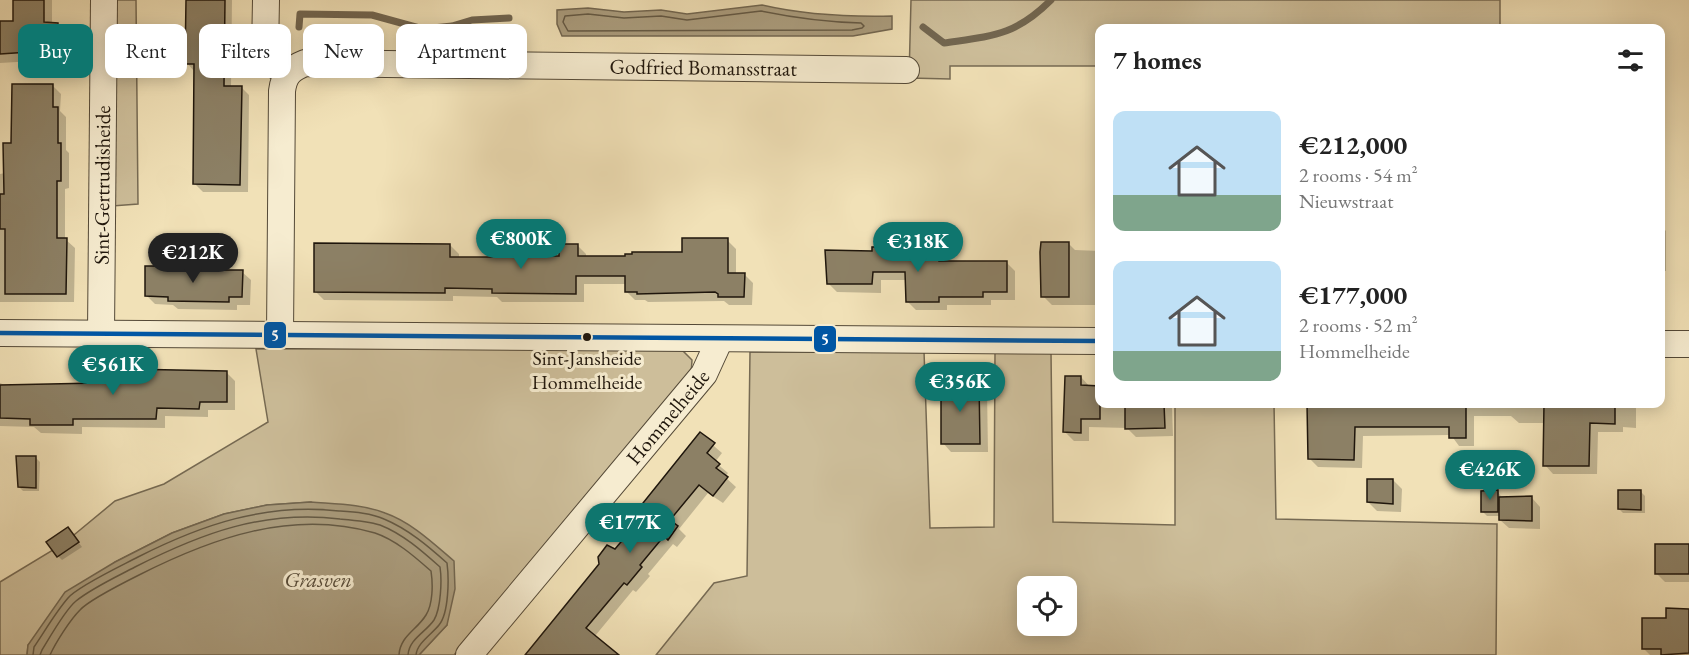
<!DOCTYPE html>
<meta charset="utf-8">
<style>
body{margin:0;font-family:"EB Garamond",serif;background:#f6f6f6;color:#222;height:100vh;display:flex;flex-direction:column;font-size:22px;white-space:nowrap}
*{box-sizing:border-box;margin:0}
p{font-size:20px;color:#767676}
.icon{flex:none;width:33px;height:33px;fill:none;stroke:currentColor;stroke-width:2;stroke-linecap:round;stroke-linejoin:round}
.map{position:relative;flex:1;overflow:hidden}
.side{position:absolute;left:1095px;top:24px;width:570px;height:384px;display:flex;flex-direction:column;background:#fff;border-radius:12px;box-shadow:0 3px 15px #0003}
.side>*{flex:none}
.top-card{position:absolute;left:18px;top:24px;width:570px;height:54px;display:flex;gap:12px}
.buttons{position:absolute;left:1017px;top:576px;display:grid;gap:12px}
.buttons a{display:grid;place-items:center;width:60px;height:60px;border-radius:12px;background:#fff;box-shadow:0 3px 15px #0003;font-size:30px}
.price{position:absolute;translate:-50% -51px;padding:0 14px;border-radius:21px;background:#0f766e;color:#fff;font-size:20px;line-height:39px;filter:drop-shadow(0 2px 3px #0008)}
.price::after{content:'';position:absolute;left:50%;top:36px;width:18px;height:14px;margin-left:-9px;background:inherit;clip-path:polygon(0 0,100% 0,50% 100%)}
.price.selected{background:#222;color:#fff}
ul{padding:0;list-style:none}
li{display:flex;align-items:center;gap:18px;height:150px;padding:0 18px}
li span{display:grid;place-items:center;flex:none;width:168px;height:120px;border-radius:12px;color:#555}
li>.icon{margin-inline-start:auto}
span .icon{width:72px;height:72px;fill:#fffc;stroke-width:1}
li b{font-size:26px}
h2{display:flex;justify-content:space-between;align-items:center;height:72px;padding:0 18px;font-size:26px}
.tag{padding:0 21px;border-radius:12px;background:#fff;box-shadow:0 3px 15px #0003;font-size:21px;line-height:54px}
.tag.selected{background:#0f766e;color:#fff}
.map>svg:first-child{display:block}
.green{fill:#cdbe9a;stroke:#766a53;stroke-width:1.5;fill-rule:evenodd}
.water{fill:#aa9c7d;stroke:#726650;stroke-width:1.5}
.shadow{fill:#0003}
.lines{fill:none;stroke-linecap:round;stroke-linejoin:round}
.shore{stroke:#645944;stroke-width:1.5}
.stream{stroke:#726650;stroke-width:7}
.building{fill:#8c8065;stroke:#1f160c;stroke-width:1.5}
.minor-casing{stroke:#544937;stroke-width:28}
.minor{stroke:#f6ecd0;stroke-width:26}
.bus-1-casing{stroke:#f6ecd0;stroke-width:9}
.bus-1{stroke:#0056a4;stroke-width:4.5}
.bus-dot{fill:#1f160c;stroke:#f6ecd0;stroke-width:2}
.labels{text-anchor:middle;stroke-width:6;stroke-linejoin:round;paint-order:stroke}
.bus-label{font-size:20px;fill:#1f160c;stroke:#f6ecd0}
.street-label{font-size:21px;fill:#1f160c;stroke:#f6ecd0}
.water-label{font-size:22px;font-style:italic;fill:#574c39;stroke:#f6ecd0}
.line-badge{stroke:#f6ecd0;stroke-width:2}
.badge-label{font-size:16px;text-anchor:middle;font-weight:bold;fill:#fff}
</style>
<div class="map">
<svg width="1689" height="655" viewBox="0 0 1689 655">
<rect width="100%" height="100%" fill="#f1e1b7"/>
<filter id="stains"><feTurbulence type="fractalNoise" baseFrequency=".00333" numOctaves="4"/><feColorMatrix values="0 0 0 0 .2 0 0 0 0 .09 0 0 0 0 .02 0 0 0 .5 -.17"/></filter>
<radialGradient id="worn" r=".72"><stop offset=".6" stop-color="#630" stop-opacity="0"/><stop offset="1" stop-color="#630" stop-opacity=".3"/></radialGradient>
<g class="green">
<polygon points="113,0 136,0 138,204 112,206"/>
<polygon points="911,0 1500,0 1500,28 1100,28 1099,66 950,66 950,79 909,78"/>
<polygon points="657,348 682,350 692,360 691,375 494,610 454,655 419,655 447,625 311,502 267,505 224,514 172,533 115,562 28,645 27,655 0,655 0,582 63,544 115,501 164,484 268,422 256,349"/>
<path d="M924,351L930,528L994,527L995,352H1051L1053,522L1175,525V404H1274L1276,519L1497,524L1496,655H656L714,583L747,576L750,352ZM1028,586H1066V626H1028Z"/>
</g>
<g class="water">
<path d="M762,5C805,15 848,17 892,16V29L853,36H562L557,24V10L588,8L624,12L661,10L687,14Z"/>
<path d="M311,502C335,504 362,504 385,513C411,522 433,543 454,561L455,589L447,625L419,655H27L28,645L65,592L115,562L172,533L224,514L267,505Z"/>
</g>
<g class="shadow">
<polygon points="14,0 52,0 52,24 57,24 66,33 66,59 0,63 0,23 14,23"/>
<polygon points="187,0 232,0 231,87 241,87 249,95 248,192 203,192 195,184 194,71 187,63"/>
<polygon points="52,85 61,94 60,111 66,117 66,150 69,153 69,188 65,189 65,239 75,248 74,302 0,302 0,174 5,173 12,144"/>
<polygon points="1660,225 1666,231 1666,271 1660,271"/>
<polygon points="727,240 736,249 736,274 744,274 753,283 752,305 729,305 724,301 648,302 645,300 635,300 626,291 626,284 584,284 584,302 502,302 497,297 453,296 453,301 324,300 315,291 450,245 459,254 459,258 494,259 525,254 529,258 560,258 578,246 586,254 586,258 683,254"/>
<polygon points="1069,244 1075,250 1100,251 1100,305 1052,305 1043,296"/>
<polygon points="921,247 930,256 939,256 945,262 1006,262 1015,271 1015,300 991,300 991,305 947,305 947,310 916,310 907,301 907,280 881,280 881,293 837,292 828,283 874,252"/>
<polygon points="190,268 193,271 242,272 251,280 250,305 237,305 237,310 178,309 173,305 155,304 147,296"/>
<polygon points="226,372 235,381 235,410 208,410 208,417 165,416 165,428 82,427 82,434 41,433 34,427 0,426 0,383 7,386 99,385"/>
<polygon points="1081,377 1090,387 1100,404 1168,404 1172,408 1173,436 1136,437 1127,428 1089,427 1089,441 1074,441 1065,432"/>
<polygon points="979,382 987,391 988,452 951,452 943,443"/>
<polygon points="1309,404 1636,404 1636,428 1623,427 1623,432 1598,432 1597,474 1553,474 1545,465 1545,423 1519,423 1511,416 1474,416 1474,446 1459,446 1451,435 1363,436 1362,468 1318,467 1309,458"/>
<polygon points="700,434 722,453 715,462 728,473 725,477 736,487 723,503 708,493 679,529 686,536 677,547 673,544 648,574 650,576 636,592 633,590 595,636 616,655 527,655 643,519"/>
<polygon points="36,458 40,462 39,491 23,491 19,487"/>
<polygon points="1393,480 1402,489 1401,512 1377,511 1368,502"/>
<polygon points="1498,492 1502,498 1532,498 1540,507 1540,529 1509,528 1500,520 1500,516 1487,516 1483,512"/>
<polygon points="1641,492 1645,496 1645,513 1623,513 1619,509"/>
<polygon points="68,528 82,547 62,560 58,556"/>
<polygon points="1689,545 1689,582 1665,582 1656,573"/>
<polygon points="1689,610 1689,655 1650,655 1643,648 1667,619"/>
</g>
<g class="lines">
<g class="shore">
<path d="M761,11C795,18 827,22 861,23L864,26L862,28L852,30L568,31L563,22L565,16L588,14L624,18L661,16L687,20Z"/>
<path d="M33,655L34,647C45,631 55,613 68,598C78,586 123,565 138,557C203,524 266,503 339,511C354,512 371,513 384,519C408,529 428,546 447,563C449,578 449,613 439,625C432,634 417,643 416,655"/>
<path d="M40,655L42,650C50,637 65,610 76,601C92,588 116,577 135,567C202,533 263,510 340,519C353,520 368,521 380,525C403,534 422,551 440,567C442,580 441,608 434,620C426,632 409,639 408,655"/>
<path d="M50,655C56,642 70,620 80,610C89,600 125,582 139,575C212,538 292,509 375,533C396,540 415,557 431,571C433,584 433,604 426,615C417,630 400,636 399,655"/>
</g>
<g class="stream">
<polyline points="299,27 300,14 372,15 423,29 452,26 472,20 509,18"/>
<path d="M923,27L944,43C992,36 1015,36 1051,0"/>
</g>
</g>
<g class="building">
<polygon points="13,0 44,0 44,22 58,23 58,50 0,54 0,21 13,21"/>
<polygon points="186,0 225,0 224,86 242,86 240,185 193,184 194,64 185,64"/>
<polygon points="12,84 53,84 53,107 58,107 58,143 61,143 61,181 57,181 57,238 67,238 66,294 5,294 5,229 0,229 0,194 4,194 3,143 11,143"/>
<polygon points="682,238 728,238 728,273 745,273 744,297 718,297 718,294 715,292 637,294 637,292 625,292 625,276 576,276 576,294 492,293 492,289 445,288 445,293 314,292 314,243 450,244 450,257 492,257 492,253 526,253 526,256 559,256 559,244 578,244 578,256 625,256 625,254 632,254 632,252 682,252"/>
<polygon points="1041,242 1069,242 1069,297 1041,297 1040,252"/>
<polygon points="921,246 921,255 939,255 939,261 1007,261 1007,292 983,292 983,297 939,297 939,302 906,302 905,272 873,272 872,284 827,284 825,250 872,251 872,247"/>
<polygon points="145,266 191,266 190,270 243,270 242,297 229,297 229,302 168,301 168,297 145,296"/>
<polygon points="126,369 227,371 227,402 200,402 199,409 157,408 156,419 73,419 73,425 30,425 30,419 0,418 0,385 97,383 97,372 126,372"/>
<polygon points="1065,376 1081,376 1081,385 1100,386 1100,419 1081,419 1081,433 1063,432"/>
<polygon points="941,381 979,381 980,444 941,444"/>
<polygon points="1125,404 1164,404 1165,428 1125,429"/>
<polygon points="1307,404 1466,404 1466,438 1449,438 1449,427 1355,427 1354,460 1308,459"/>
<polygon points="1544,404 1615,404 1615,424 1590,423 1589,466 1543,466"/>
<polygon points="700,432 715,443 707,453 720,464 716,468 728,477 713,496 699,485 670,520 678,526 668,540 664,536 640,565 642,567 627,585 624,583 586,628 619,655 525,655 599,564 598,557 607,545 615,549 641,518 635,513"/>
<polygon points="16,456 36,456 36,488 18,487"/>
<polygon points="1367,479 1393,479 1393,504 1367,502"/>
<polygon points="1498,490 1498,512 1481,512 1481,491"/>
<polygon points="1618,490 1641,490 1641,510 1618,509"/>
<polygon points="1532,496 1532,521 1499,520 1499,497"/>
<polygon points="68,527 79,542 57,557 46,542"/>
<rect x="1655" y="544" width="34" height="30"/>
<polygon points="1666,608 1689,609 1689,653 1661,655 1661,649 1642,649 1642,618 1666,618"/>
</g>
<g class="lines">
<g class="minor-casing">
<g id="minor">
<polyline points="266,0 265,52 273,64 287,72"/>
<polyline points="0,333 1100,341"/>
<path id="s1" d="M101,333L104,0"/>
<path id="s2" d="M280,335L282,91C284,75 290,69 305,63L906,70"/>
<polyline points="1660,344 1689,344"/>
<path id="s3" d="M469,655L704,374L720,339"/>
</g>
</g>
<use href="#minor" class="minor"/>
<g class="bus-1-casing">
<polyline id="bus-1" points="0,333 1100,341"/>
</g>
<use href="#bus-1" class="bus-1"/>
</g>
<circle class="bus-dot" cx="587" cy="337" r="5"/>
<g class="labels">
<g class="bus-label">
<text x="587" y="365">Sint-Jansheide<tspan x="587" dy="24">Hommelheide</tspan></text>
</g>
<g class="street-label">
<text dy="7" stroke="none"><textPath href="#s2" startOffset="681">Godfried Bomansstraat</textPath></text>
<text dy="7" stroke="none"><textPath href="#s1" startOffset="148">Sint-Gertrudisheide</textPath></text>
<text dy="7" stroke="none"><textPath href="#s3" startOffset="310">Hommelheide</textPath></text>
</g>
<g class="water-label">
<text x="318" y="587">Grasven</text>
</g>
</g>
<g class="line-badge">
<rect x="263" y="321" width="24" height="28" rx="6" fill="#0056a4"/>
<rect x="813" y="325" width="24" height="28" rx="6" fill="#0056a4"/>
</g>
<g class="badge-label">
<text x="275" y="341">5</text>
<text x="825" y="345">5</text>
</g>
<rect width="100%" height="100%" filter="url(#stains)"/>
<rect width="100%" height="100%" fill="url(#worn)"/>
</svg>
<div class="buttons">
<a><svg class="icon" aria-label="locate" viewBox="0 0 24 24"><circle cx="12" cy="12" r="6"/><path d="M12 2v4M12 18v4M2 12h4M18 12h4"/></svg></a>
</div>
<b class="price" style="left:521px;top:270px">€800K</b>
<b class="price" style="left:918px;top:273px">€318K</b>
<b class="price selected" style="left:193px;top:284px">€212K</b>
<b class="price" style="left:113px;top:396px">€561K</b>
<b class="price" style="left:960px;top:413px">€356K</b>
<b class="price" style="left:1490px;top:501px">€426K</b>
<b class="price" style="left:630px;top:554px">€177K</b>
<div class="top-card">
<a class="tag selected">Buy</a>
<a class="tag">Rent</a>
<a class="tag">Filters</a>
<a class="tag">New</a>
<a class="tag">Apartment</a>
</div>
<section class="side">
<h2>7 homes<svg class="icon" aria-label="filters" viewBox="0 0 24 24"><path d="M4 7h16M4 17h16"/><circle cx="9" cy="7" r="2"/><circle cx="15" cy="17" r="2"/></svg></h2>
<ul>
<li><span style="background:linear-gradient(#bfe0f5 70%,#7fa58c 0)"><svg class="icon" aria-label="home" viewBox="0 0 24 24"><path d="M3 11l9-7 9 7M6 9v11h12V9"/></svg></span><div><b>€212,000</b><p>2 rooms · 54 m²</p><p>Nieuwstraat</p></div></li>
<li><span style="background:linear-gradient(#bfe0f5 75%,#7fa58c 0)"><svg class="icon" aria-label="home" viewBox="0 0 24 24"><path d="M3 11l9-7 9 7M6 9v11h12V9"/></svg></span><div><b>€177,000</b><p>2 rooms · 52 m²</p><p>Hommelheide</p></div></li>
</ul>
</section>
</div>
